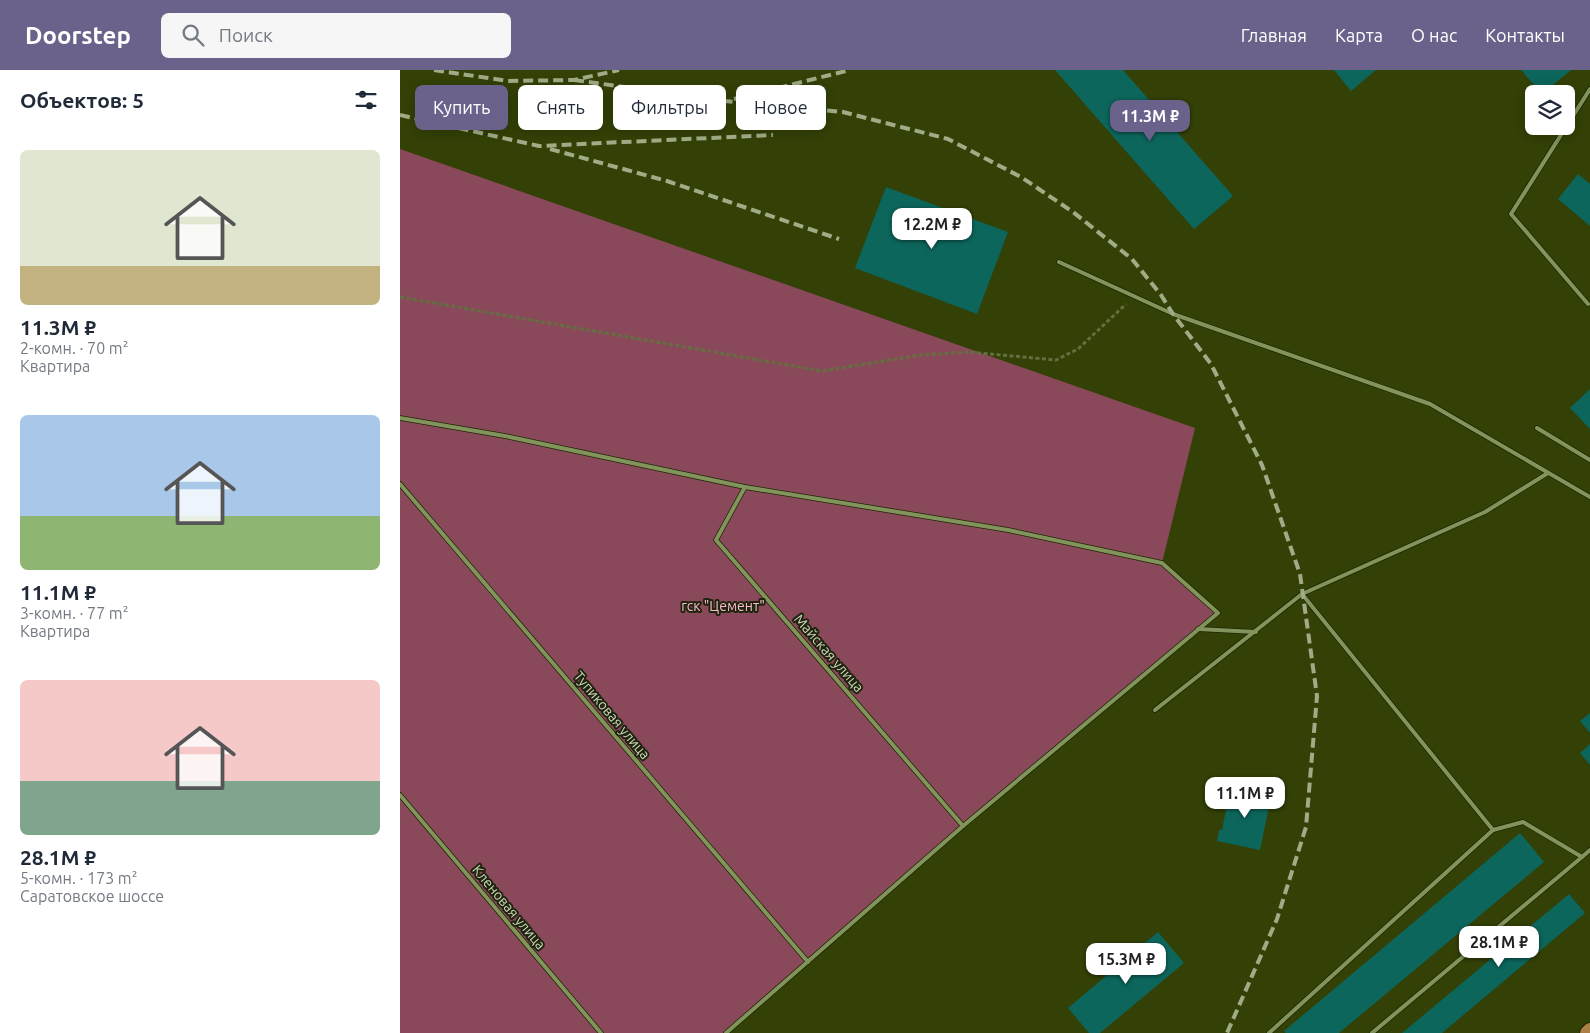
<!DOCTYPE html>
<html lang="ru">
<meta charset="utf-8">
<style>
body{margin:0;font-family:Ubuntu,sans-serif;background:#f6f6f7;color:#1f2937;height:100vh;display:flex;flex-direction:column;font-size:19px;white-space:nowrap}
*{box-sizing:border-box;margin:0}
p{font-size:16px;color:#747a83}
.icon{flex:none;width:28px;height:28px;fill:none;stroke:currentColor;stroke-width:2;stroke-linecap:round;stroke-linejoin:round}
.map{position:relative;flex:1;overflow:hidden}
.drawer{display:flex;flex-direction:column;background:#fff;width:400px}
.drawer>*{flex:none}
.hud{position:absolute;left:15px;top:15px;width:475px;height:45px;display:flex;gap:10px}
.controls{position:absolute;left:1125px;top:15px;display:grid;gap:10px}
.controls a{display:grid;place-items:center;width:50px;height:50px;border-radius:8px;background:#fff;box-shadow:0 2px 12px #0003;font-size:25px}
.price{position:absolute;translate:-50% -42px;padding:0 11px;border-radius:10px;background:#fff;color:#222;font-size:16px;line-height:32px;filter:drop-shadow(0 1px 2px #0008)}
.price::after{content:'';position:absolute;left:50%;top:30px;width:15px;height:11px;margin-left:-8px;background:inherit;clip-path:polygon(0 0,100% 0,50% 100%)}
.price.active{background:#6a628b;color:#fff}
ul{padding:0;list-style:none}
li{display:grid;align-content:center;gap:10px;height:265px;padding:0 20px}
li span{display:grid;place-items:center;height:155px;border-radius:8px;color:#555}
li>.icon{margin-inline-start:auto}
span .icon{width:90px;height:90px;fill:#fffc;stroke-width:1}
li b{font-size:21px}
h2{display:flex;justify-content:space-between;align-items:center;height:60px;padding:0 20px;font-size:21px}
.pill{padding:0 18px;border-radius:8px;background:#fff;box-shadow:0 2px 12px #0003;font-size:18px;line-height:45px}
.pill.active{background:#6a628b;color:#fff}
header{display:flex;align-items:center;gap:30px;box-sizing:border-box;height:70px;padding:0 25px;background:#6a628b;color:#fff}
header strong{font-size:24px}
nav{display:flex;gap:28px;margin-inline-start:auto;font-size:18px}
.search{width:350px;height:45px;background:#f6f6f7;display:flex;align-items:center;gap:12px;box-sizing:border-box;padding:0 18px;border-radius:8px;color:#747a83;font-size:19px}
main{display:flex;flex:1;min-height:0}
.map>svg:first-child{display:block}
.green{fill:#8a495b}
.building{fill:#0c665c}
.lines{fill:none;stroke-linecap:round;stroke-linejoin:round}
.service-casing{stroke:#1c2600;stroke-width:5.5}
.trunk-casing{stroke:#1c2600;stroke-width:16}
.path{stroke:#636f3e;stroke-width:3;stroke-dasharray:4 2.5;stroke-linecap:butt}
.service{stroke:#82935c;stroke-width:4}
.trunk{stroke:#ac7f46;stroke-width:14}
.rail{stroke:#a1ac87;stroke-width:4;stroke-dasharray:10 5;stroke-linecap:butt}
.labels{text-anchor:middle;stroke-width:4;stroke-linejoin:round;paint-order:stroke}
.park-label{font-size:14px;fill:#fcbbcb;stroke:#1e240e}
.street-label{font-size:14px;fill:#ced8bc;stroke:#1e240e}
</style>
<header>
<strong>Doorstep</strong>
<div class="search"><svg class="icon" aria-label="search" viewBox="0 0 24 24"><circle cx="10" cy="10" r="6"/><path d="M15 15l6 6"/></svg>Поиск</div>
<nav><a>Главная</a><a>Карта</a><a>О нас</a><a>Контакты</a></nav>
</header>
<main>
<section class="drawer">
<h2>Объектов: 5<svg class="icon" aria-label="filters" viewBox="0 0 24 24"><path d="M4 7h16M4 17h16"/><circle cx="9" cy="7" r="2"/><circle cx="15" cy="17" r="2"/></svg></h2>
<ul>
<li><span style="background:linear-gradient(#dfe7d0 75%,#c2b280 0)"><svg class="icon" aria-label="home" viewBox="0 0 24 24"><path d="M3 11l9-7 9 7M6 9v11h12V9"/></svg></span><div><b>11.3M ₽</b><p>2-комн. · 70 m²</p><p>Квартира</p></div></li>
<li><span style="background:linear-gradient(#a9c7e8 65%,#8fb573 0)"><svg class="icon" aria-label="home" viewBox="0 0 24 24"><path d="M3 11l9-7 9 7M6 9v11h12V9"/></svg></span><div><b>11.1M ₽</b><p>3-комн. · 77 m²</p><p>Квартира</p></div></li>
<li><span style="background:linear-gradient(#f6c9c9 65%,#7fa58c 0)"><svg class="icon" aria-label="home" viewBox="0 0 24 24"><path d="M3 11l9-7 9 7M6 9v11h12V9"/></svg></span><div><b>28.1M ₽</b><p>5-комн. · 173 m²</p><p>Саратовское шоссе</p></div></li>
</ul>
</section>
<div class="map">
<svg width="1190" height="963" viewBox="0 0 1190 963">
<rect width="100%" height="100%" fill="#334006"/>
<polygon class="green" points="0,79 795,358 762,493 818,543 563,756 326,963 0,963"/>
<g class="building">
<polygon points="655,0 723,0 833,126 794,159"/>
<polygon points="934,0 976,0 951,21"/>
<polygon points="1121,0 1171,0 1142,24"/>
<polygon points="1178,104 1190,114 1190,156 1158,129"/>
<polygon points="486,117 608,162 577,244 455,198"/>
<polygon points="1190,319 1190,359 1170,338"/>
<polygon points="1190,643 1190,663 1180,651"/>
<polygon points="1190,674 1190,695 1180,683"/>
<polygon points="827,718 871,727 860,780 817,771 819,760 822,760 828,730 825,730"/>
<polygon points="1120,763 1144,792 939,963 886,963 884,961"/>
<polygon points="1169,824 1185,843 1042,963 1002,963"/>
<polygon points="758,862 784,893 700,963 689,963 668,938"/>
</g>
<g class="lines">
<g class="service-casing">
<g id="service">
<polyline points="659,192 773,244 1030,334 1190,427"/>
<polyline points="1188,234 1111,144 1190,19"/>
<polyline points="0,348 105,366 345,417 608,460 762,493 818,543 563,756 326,963"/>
<polyline points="1137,358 1190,390"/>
<polyline points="0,414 408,892"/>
<polyline points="345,417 316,470 563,756"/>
<polyline points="902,524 1093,760 1123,752 1182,787 1190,780"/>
<polyline points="798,559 856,562"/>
<polyline points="755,640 902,524 1085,442 1148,403"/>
<polyline points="0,725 201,963"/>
<polyline points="869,963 1093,760"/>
<polyline points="972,963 1182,787"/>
</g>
</g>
<g class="trunk-casing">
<polyline id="trunk" points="1187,963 1190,960"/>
</g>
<polyline class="path" points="0,227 422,301 521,285 568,282 656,290 678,279 726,234"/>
<use href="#service" class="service"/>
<use href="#trunk" class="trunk"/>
<g class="rail">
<polyline points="34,0 108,11 174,10 219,0"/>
<polyline points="174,10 325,31 443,42 548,69 621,107 673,142 732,189 761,225 773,244 811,294 862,395 900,504 917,626 906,757 877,849 827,963"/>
<polyline points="334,29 450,0"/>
<polyline points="0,45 139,76 373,65"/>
<polyline points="150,79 267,111 439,169"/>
</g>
</g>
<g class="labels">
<g class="park-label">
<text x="323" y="541">гск "Цемент"</text>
</g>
<g class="street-label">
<text transform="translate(429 583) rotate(49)" y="5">Майская улица</text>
<text transform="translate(212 645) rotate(50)" y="5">Тупиковая улица</text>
<text transform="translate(109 837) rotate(50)" y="5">Кленовая улица</text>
</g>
</g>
</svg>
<div class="controls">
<a><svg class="icon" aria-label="layers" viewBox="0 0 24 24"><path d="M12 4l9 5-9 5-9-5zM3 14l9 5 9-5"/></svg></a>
</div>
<b class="price active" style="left:750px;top:72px">11.3M ₽</b>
<b class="price" style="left:532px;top:180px">12.2M ₽</b>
<b class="price" style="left:845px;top:749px">11.1M ₽</b>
<b class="price" style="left:1099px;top:898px">28.1M ₽</b>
<b class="price" style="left:726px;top:915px">15.3M ₽</b>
<div class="hud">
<a class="pill active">Купить</a>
<a class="pill">Снять</a>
<a class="pill">Фильтры</a>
<a class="pill">Новое</a>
</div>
</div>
</main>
